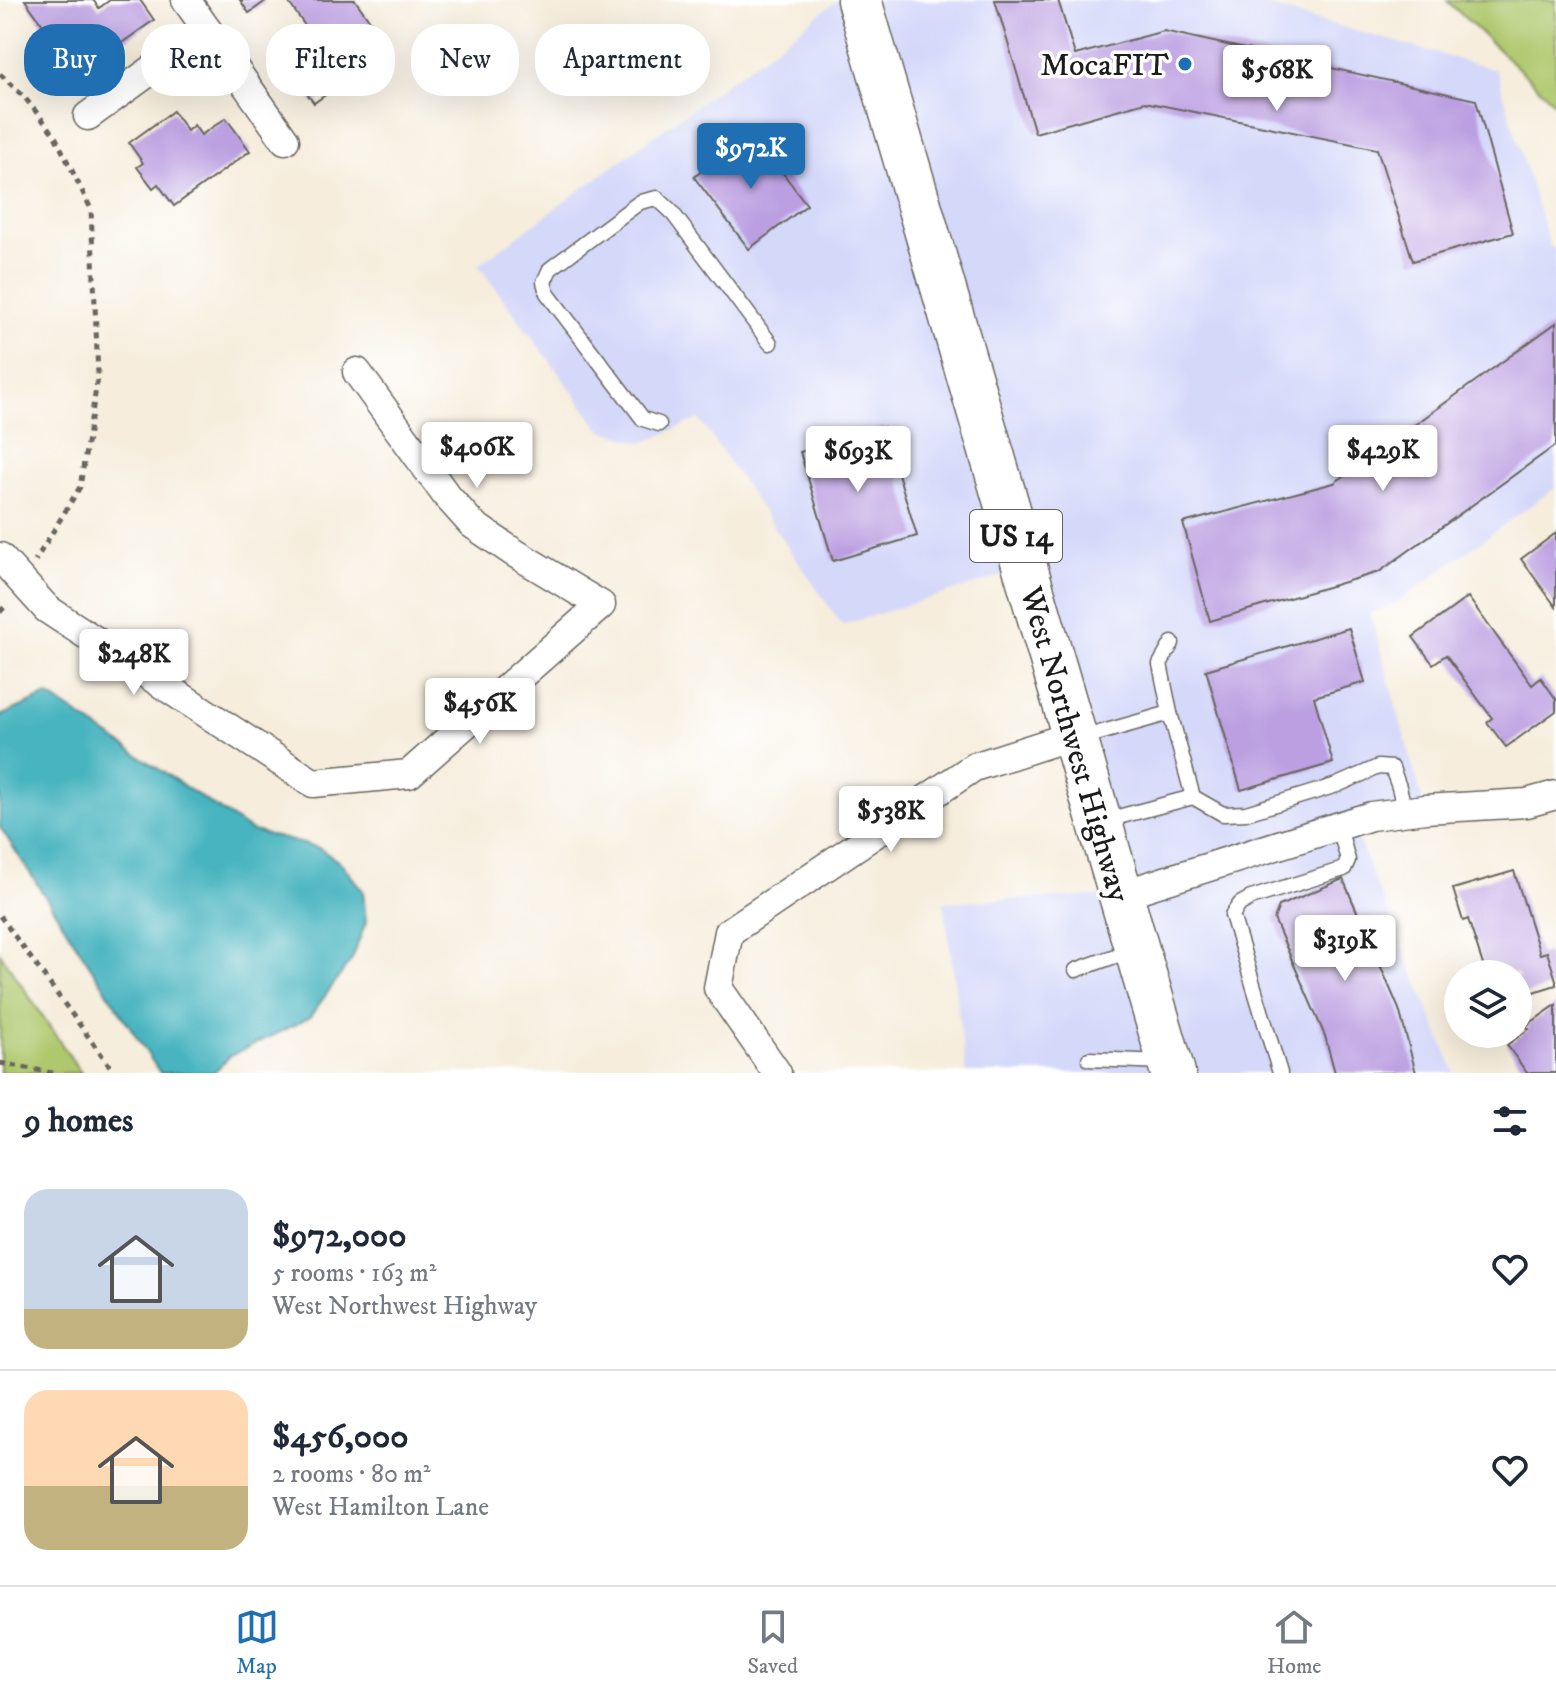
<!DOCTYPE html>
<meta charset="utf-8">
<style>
body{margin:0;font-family:"IM FELL DW Pica",serif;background:#f6f6f7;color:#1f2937;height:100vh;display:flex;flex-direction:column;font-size:30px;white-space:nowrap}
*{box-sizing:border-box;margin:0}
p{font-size:26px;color:#747a83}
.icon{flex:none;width:44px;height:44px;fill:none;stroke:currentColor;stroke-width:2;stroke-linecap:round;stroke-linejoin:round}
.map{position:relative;height:1073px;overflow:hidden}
.drawer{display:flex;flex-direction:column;background:#fff;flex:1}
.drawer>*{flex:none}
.banner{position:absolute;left:24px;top:24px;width:800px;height:72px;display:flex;gap:16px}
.controls{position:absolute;left:1444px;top:960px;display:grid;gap:16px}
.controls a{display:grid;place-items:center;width:88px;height:88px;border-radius:50%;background:#fff;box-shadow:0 8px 32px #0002;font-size:40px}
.price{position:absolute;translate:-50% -68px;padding:0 18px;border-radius:8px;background:#fff;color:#222;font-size:26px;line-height:52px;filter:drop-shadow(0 2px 4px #0008)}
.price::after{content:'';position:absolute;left:50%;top:48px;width:24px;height:18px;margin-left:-12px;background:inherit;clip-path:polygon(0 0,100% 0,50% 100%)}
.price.on{background:#1f6fb2;color:#fff}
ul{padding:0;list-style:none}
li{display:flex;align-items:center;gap:24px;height:200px;padding:0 24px}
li+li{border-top:2px solid #e0e1e3}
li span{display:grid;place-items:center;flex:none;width:224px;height:160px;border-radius:24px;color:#555}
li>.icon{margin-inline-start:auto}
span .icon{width:96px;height:96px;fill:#fffc;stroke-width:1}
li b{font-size:34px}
h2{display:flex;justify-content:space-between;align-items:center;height:96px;padding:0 24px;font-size:34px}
.chip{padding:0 28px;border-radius:32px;background:#fff;box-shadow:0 8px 32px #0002;font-size:28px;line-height:72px}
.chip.on{background:#1f6fb2;color:#fff}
.dock{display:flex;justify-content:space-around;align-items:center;height:112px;border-top:2px solid #e0e1e3;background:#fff;font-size:22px;color:#747a83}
.dock a{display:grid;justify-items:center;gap:4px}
.dock .on{color:#1f6fb2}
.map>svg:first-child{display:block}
.built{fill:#d4d8f9}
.green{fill:#afc86d;stroke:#667244;stroke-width:2}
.water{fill:#46b4bf;stroke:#31686e;stroke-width:2}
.building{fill:#bb9fe1}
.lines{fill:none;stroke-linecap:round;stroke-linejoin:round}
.service-casing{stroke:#68655f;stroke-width:17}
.minor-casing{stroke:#68655f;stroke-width:31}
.primary-casing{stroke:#68655f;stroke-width:47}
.path{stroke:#68655f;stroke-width:5;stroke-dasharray:6 6;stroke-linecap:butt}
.service{stroke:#fff;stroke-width:14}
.minor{stroke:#fff;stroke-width:28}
.primary{stroke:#fff;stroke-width:44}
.poi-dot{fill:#1f6fb2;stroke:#fff;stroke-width:3}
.labels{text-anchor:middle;stroke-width:7;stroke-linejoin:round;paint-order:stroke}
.shield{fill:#fff;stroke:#606060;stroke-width:2}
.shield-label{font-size:30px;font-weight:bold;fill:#1c1c1c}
.poi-label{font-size:32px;fill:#1c1c1c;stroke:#fff;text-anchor:end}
.street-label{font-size:32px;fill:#1c1c1c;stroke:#fff}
</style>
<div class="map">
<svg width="1556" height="1073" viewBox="0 0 1556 1073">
<rect width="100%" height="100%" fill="#fff"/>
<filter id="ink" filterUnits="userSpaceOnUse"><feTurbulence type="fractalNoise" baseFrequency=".0125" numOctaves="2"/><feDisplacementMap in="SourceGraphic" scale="16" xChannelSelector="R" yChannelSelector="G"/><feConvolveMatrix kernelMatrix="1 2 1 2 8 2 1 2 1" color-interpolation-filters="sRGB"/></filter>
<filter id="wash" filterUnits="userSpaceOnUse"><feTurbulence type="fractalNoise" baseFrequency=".006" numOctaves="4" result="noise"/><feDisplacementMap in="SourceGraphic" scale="32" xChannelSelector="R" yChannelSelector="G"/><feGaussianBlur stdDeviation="1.8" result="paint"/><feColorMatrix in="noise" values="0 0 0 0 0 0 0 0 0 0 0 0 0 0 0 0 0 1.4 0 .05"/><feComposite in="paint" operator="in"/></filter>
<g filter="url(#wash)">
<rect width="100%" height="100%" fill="#f6eddc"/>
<polygon class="built" points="837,0 1245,0 1496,70 1550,247 1556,247 1556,487 1394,605 1370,613 1425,809 1351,823 1455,1073 966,1073 944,902 1120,895 1025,569 842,625 699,419 643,443 601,430 478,265 799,30"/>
<g class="green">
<polygon points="1446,0 1556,0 1556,104"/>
<polygon points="0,953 81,1073 0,1073"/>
</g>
<polygon class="water" points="48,695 250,830 319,848 342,864 363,891 366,922 352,959 309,1018 230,1056 213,1073 160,1073 0,827 0,716"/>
<g id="blocks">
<g class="building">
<polygon points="25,0 93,0 99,8 110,0 140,0 154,20 78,74"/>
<polygon points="240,0 267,0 249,13"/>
<polygon points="287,0 355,0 390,49 314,103 289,69 320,47"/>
<polygon points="995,0 1058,0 1075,55 1164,31 1476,100 1513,233 1413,261 1377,149 1145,102 1035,133"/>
<polygon points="173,111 187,131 194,125 201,135 226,118 250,151 174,206 158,184 153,188 137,167 143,163 129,143"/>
<polygon points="752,132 807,205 749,249 694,177"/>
<polygon points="1556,323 1556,445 1379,572 1210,621 1183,523 1334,483"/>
<polygon points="884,427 917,536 833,561 800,452"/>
<polygon points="1556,533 1556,607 1521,559"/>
<polygon points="1468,597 1532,685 1541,678 1556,699 1556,711 1506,747 1487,722 1492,718 1446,655 1433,664 1413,637"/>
<polygon points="1349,628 1365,682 1314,697 1333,763 1241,790 1206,670"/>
<polygon points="1514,871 1540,954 1547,952 1556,980 1556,985 1518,997 1518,974 1486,974 1468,919 1463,921 1453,889"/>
<polygon points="1343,879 1399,1009 1416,1073 1335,1073 1325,1036 1274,919 1279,906"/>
<polygon points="1556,1005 1556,1073 1527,1073 1507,1045 1529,1029 1526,1026"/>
</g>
</g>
</g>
<g filter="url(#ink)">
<use href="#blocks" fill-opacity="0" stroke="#68655f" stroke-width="2"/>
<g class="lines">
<g class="service-casing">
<g id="service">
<polyline points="659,424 643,419 547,293 544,282 550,269 640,202 657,198 671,211 770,343"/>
<polyline points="1172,643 1160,664 1170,713 1193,797 1223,814 1246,813 1337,785 1378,767 1392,768 1399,787 1405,812"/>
<polyline points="1078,739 1170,713"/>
<polyline points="1103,821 1193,797"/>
<polyline points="1076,970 1132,950"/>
<polyline points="1089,1059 1164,1062"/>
<polyline points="1280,1073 1232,915 1240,904 1251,898 1344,869 1348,860 1339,827"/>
</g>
</g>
<g class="minor-casing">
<g id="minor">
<polyline points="186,0 285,140"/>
<polyline points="88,116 207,30"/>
<polyline points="0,557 47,609 313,783 409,774 601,605 513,552 472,524 446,495 357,372"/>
<polyline points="1120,895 1371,816 1425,809 1527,803 1556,795"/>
<polyline points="777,1073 718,988 729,932 974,767 1074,735"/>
</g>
</g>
<g class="primary-casing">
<polyline id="primary" points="859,0 1173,1073"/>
</g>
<g class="path">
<polyline points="0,74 25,98 54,134 91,209 98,376 80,487 35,561"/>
<polyline points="0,612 8,603"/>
<polyline points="0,916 115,1073"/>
<polyline points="0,1063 53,1073"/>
</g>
<use href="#service" class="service"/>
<use href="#minor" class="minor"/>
<use href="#primary" class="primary"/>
</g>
</g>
<circle class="poi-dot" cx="1185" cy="64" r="8"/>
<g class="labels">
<rect class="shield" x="970" y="510" width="92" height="52" rx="6"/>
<g class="shield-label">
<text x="1016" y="546">US 14</text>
</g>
<g class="poi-label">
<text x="1169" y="75">MocaFIT</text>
</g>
<g class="street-label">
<text transform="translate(1076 744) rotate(74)" y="11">West Northwest Highway</text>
</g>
</g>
</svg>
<div class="controls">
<a><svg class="icon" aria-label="layers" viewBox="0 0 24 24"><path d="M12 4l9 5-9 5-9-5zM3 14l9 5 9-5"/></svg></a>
</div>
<b class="price" style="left:1277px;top:113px">$568K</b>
<b class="price on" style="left:751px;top:191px">$972K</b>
<b class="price" style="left:477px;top:490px">$406K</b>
<b class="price" style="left:1383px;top:493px">$429K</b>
<b class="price" style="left:858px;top:494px">$693K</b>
<b class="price" style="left:134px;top:697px">$248K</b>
<b class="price" style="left:480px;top:746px">$456K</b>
<b class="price" style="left:891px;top:854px">$538K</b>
<b class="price" style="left:1345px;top:983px">$319K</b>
<div class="banner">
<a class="chip on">Buy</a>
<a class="chip">Rent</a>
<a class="chip">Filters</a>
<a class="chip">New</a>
<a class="chip">Apartment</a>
</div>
</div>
<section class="drawer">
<h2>9 homes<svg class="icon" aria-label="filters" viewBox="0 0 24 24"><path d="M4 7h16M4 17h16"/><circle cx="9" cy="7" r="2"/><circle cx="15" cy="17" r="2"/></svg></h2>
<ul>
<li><span style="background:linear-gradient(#c9d6e8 75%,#c2b280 0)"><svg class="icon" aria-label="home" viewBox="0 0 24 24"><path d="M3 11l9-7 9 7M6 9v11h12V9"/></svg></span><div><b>$972,000</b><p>5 rooms · 163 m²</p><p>West Northwest Highway</p></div><svg class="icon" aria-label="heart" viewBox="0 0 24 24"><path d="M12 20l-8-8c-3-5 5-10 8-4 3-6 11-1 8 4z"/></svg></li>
<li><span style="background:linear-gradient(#ffd9b3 60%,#c2b280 0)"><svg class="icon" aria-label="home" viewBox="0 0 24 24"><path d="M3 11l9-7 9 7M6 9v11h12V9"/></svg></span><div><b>$456,000</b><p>2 rooms · 80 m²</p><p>West Hamilton Lane</p></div><svg class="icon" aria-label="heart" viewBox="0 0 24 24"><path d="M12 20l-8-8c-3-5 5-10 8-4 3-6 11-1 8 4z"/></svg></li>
</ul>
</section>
<nav class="dock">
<a class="on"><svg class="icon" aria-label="map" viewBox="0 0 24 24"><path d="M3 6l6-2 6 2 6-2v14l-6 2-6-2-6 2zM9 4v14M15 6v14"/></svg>Map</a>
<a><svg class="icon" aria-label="saved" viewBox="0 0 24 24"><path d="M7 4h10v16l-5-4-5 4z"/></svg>Saved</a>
<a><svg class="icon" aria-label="home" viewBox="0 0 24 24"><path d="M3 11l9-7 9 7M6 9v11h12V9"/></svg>Home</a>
</nav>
